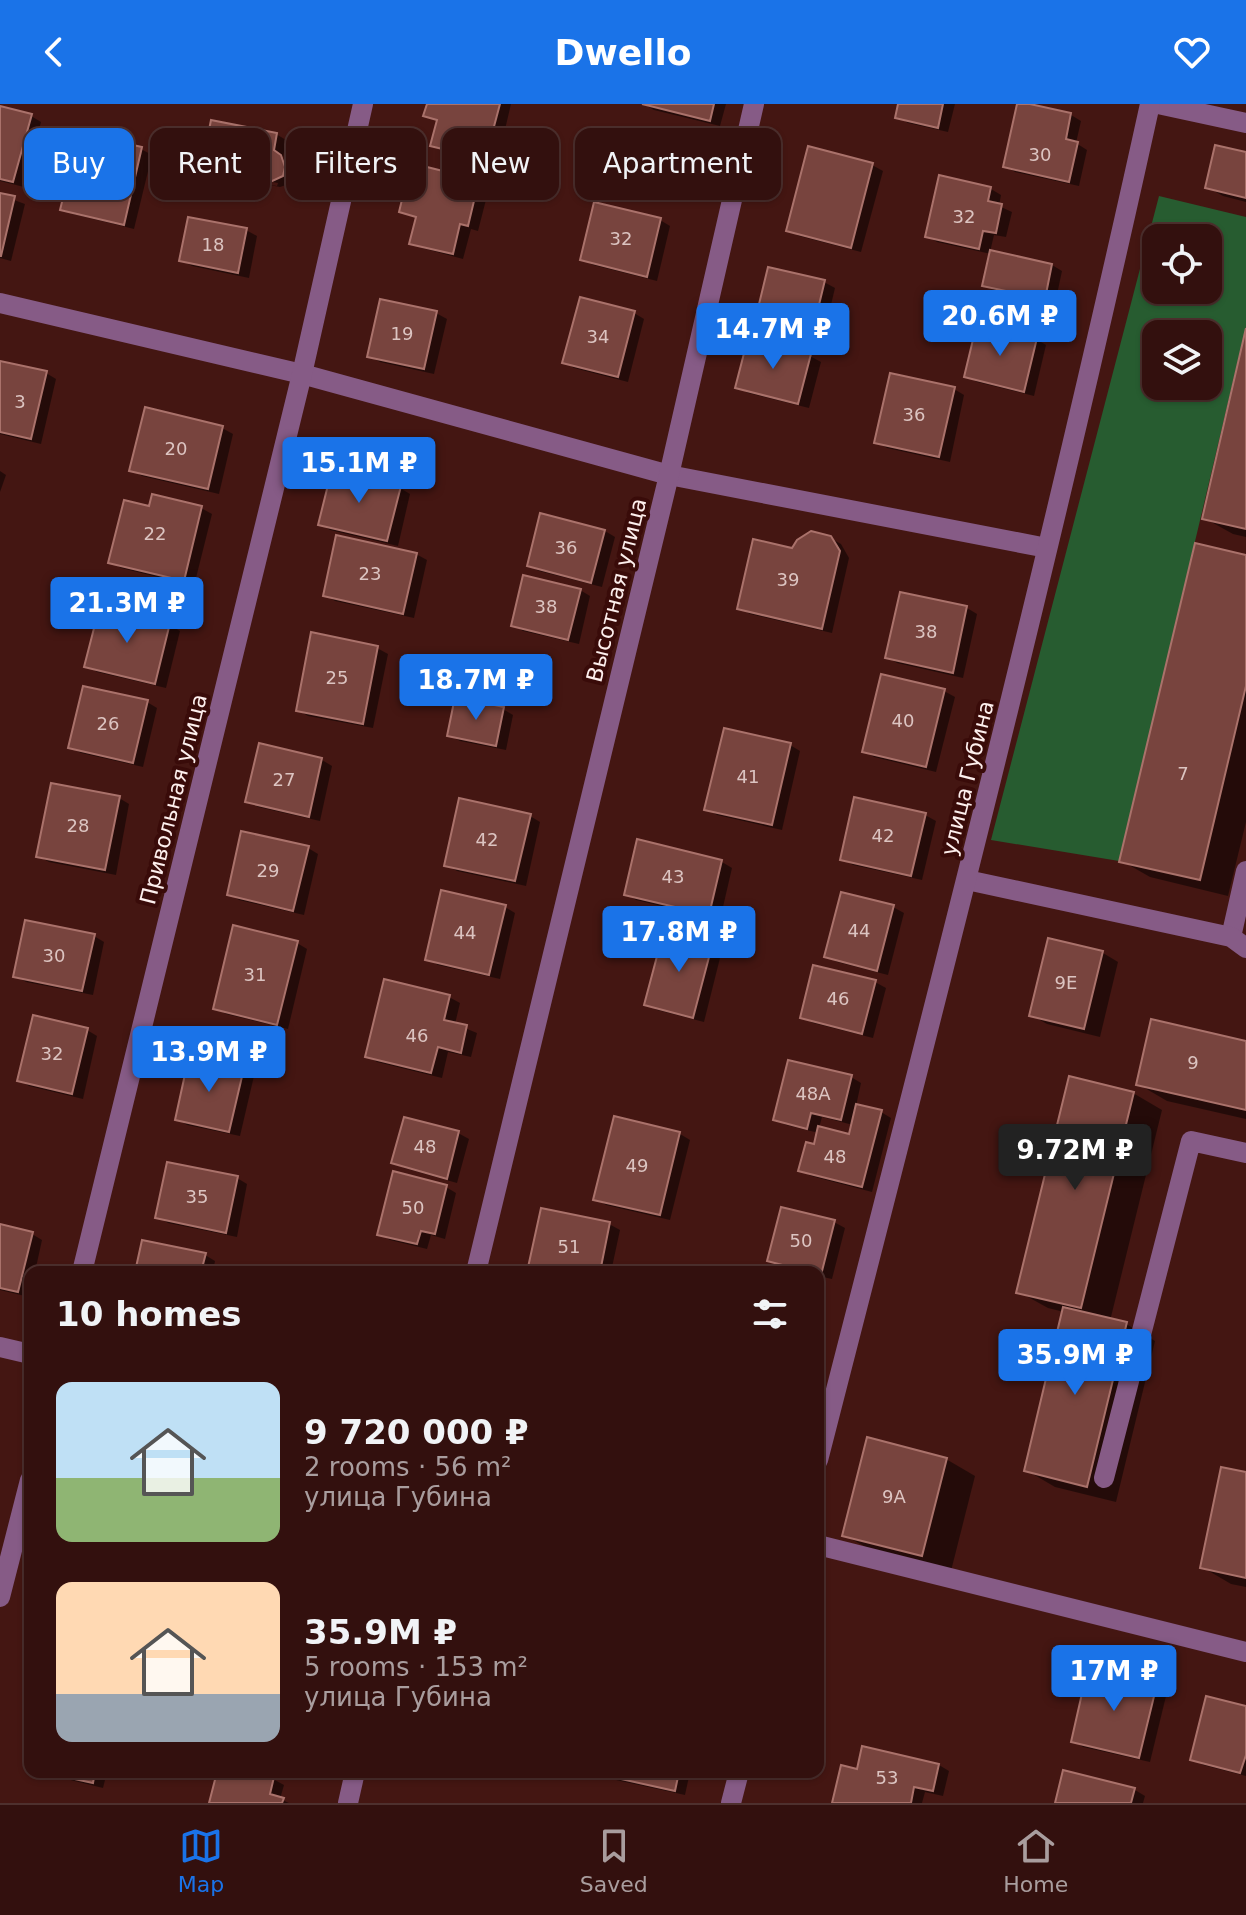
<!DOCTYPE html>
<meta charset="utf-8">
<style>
body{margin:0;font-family:"DejaVu Sans",sans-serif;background:#3b1917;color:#f1f3f6;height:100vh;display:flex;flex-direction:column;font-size:30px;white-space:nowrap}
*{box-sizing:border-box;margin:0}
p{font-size:26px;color:#a99d9e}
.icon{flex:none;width:44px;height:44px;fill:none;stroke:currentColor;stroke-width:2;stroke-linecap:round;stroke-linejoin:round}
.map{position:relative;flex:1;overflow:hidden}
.drawer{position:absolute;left:24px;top:1162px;width:800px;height:512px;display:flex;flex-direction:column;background:#33100e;border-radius:16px;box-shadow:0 2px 6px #0004,0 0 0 2px #4e302e}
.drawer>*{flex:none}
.top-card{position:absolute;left:24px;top:24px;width:800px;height:72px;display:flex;gap:16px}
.fabs{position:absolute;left:1142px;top:120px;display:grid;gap:16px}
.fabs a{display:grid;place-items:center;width:80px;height:80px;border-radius:16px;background:#33100e;box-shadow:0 2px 6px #0004,0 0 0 2px #4e302e;font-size:40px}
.price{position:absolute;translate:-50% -68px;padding:0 18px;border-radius:8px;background:#1a73e8;color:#fff;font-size:26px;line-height:52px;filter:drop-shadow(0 2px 4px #0008)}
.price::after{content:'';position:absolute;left:50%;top:48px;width:24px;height:18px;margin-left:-12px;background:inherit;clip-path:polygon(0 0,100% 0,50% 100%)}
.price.current{background:#222;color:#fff}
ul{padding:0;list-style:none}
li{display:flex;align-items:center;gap:24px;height:200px;padding:0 32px}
li span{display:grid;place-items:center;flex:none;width:224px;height:160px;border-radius:16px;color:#555}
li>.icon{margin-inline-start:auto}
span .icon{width:96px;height:96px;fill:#fffc;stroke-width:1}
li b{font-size:34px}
h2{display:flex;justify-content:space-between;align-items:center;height:96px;padding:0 32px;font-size:34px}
.tag{padding:0 28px;border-radius:16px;background:#33100e;box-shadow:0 2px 6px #0004,0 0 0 2px #4e302e;font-size:28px;line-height:72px}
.tag.current{background:#1a73e8;color:#fff}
header{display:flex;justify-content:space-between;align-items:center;height:104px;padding:0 32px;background:#1a73e8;color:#fff;font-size:36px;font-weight:700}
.tab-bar{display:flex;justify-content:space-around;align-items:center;height:112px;border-top:2px solid #4e302e;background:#33100e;font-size:22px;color:#a99d9e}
.tab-bar a{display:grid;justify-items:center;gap:4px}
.tab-bar .current{color:#1a73e8}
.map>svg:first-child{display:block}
.green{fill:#275c30;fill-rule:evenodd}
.shadow{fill:#0007;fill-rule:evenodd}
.building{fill:#78443e;stroke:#aa726b;stroke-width:2}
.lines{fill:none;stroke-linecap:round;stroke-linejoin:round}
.lane{stroke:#865b86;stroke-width:20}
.street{stroke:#865b86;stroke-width:20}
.labels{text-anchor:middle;stroke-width:8;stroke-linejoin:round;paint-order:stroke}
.number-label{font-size:18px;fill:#dcc4c1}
.street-label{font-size:22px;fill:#fdefed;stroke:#390b09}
</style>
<header><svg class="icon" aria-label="back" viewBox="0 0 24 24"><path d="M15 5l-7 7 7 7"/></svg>Dwello<svg class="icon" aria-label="heart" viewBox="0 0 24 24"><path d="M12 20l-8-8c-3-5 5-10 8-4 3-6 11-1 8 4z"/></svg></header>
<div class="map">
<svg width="1246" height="1699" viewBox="0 0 1246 1699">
<rect width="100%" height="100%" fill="#441612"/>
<path class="green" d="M1159,92L1246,113V223L1119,757L991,736ZM1156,134H1208V186H1156ZM1156,230H1208V282H1156Z"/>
<g class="shadow">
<polygon points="429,0 511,0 503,34 492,32 486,58 443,47 433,41 438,18 426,11"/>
<polygon points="644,0 726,0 720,22 654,6"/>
<polygon points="900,0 955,0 948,28 908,19 898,13"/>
<polygon points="1019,0 1071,11 1081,17 1076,39 1087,46 1079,82 1015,68 1005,62"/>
<polygon points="0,4 31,12 41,18 24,83 0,77"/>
<polygon points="276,30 286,36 283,54 291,60 295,70 289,80 280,83 212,70 277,82 278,79 212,66 212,70 203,65"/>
<polygon points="141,45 152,51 134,125 73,110 63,105"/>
<polygon points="1246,50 1246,98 1223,92 1207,83"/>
<polygon points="872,61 883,67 861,148 799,132 789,126"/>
<polygon points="428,66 479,78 489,84 478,127 471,125 463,155 422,144 412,139 418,115 401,107 424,82"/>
<polygon points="940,74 991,85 1001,91 999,102 1012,108 1006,133 994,131 990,148 1052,161 1062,167 1055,200 995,187 984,181 991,150 937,138 927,132"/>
<polygon points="0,91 25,100 11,157 0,154"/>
<polygon points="660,116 670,122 657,177 593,161 582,155"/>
<polygon points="246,126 257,132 249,174 192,162 181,156"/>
<polygon points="824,178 835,184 821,243 766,230 756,224"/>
<polygon points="436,209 447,215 434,270 380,258 369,252"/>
<polygon points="634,209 644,215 628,278 574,264 564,258"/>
<polygon points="1246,233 1246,433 1233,430 1204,414"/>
<polygon points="1036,235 1046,241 1034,292 977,278 966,272"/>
<polygon points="749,237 810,252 821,258 809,304 748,289 738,283"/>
<polygon points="0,259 46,269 56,275 41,340 0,330"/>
<polygon points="954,285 964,291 950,358 887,344 876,338"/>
<polygon points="222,324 233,330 219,390 142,372 132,366"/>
<polygon points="0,367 6,371 0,388"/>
<polygon points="400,384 410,390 398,442 330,426 320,420"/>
<polygon points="150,404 201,404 212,410 194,482 121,464 111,458"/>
<polygon points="605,427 615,433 602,483 539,467 529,462"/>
<polygon points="830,434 841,440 849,454 832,529 750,510 739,504 793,446"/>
<polygon points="416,450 427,456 414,514 335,497 325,491"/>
<polygon points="1246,453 1246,718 1228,792 1150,773 1122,757"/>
<polygon points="580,486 590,492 579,540 523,527 513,521"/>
<polygon points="901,490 967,504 977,510 963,574 897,559 887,553"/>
<polygon points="170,521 180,527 166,584 97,568 87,562"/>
<polygon points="377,544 388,550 373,624 308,612 298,606"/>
<polygon points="944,587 955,593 936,668 874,653 864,647"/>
<polygon points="147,598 157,604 143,663 81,649 71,644"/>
<polygon points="503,605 513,611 506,646 460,637 449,631"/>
<polygon points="790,641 800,647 782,726 717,711 707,705"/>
<polygon points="260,642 322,656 332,662 320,717 258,703 248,697"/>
<polygon points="119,694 129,700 116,771 49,758 38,752"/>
<polygon points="925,711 936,717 922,776 853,761 842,755"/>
<polygon points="530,712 540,718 526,782 457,767 446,761"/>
<polygon points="308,744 318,750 304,811 239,796 229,790"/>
<polygon points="722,758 732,764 720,816 636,796 626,790"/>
<polygon points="505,803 515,809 500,875 438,861 427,855"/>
<polygon points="893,803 904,809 888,871 837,858 826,852"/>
<polygon points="94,832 104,838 93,891 26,878 16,872"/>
<polygon points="1049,836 1103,849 1118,858 1100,933 1047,920 1031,911"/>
<polygon points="297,839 307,845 288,925 226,910 216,904"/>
<polygon points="712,840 722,846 704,918 657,906 646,900"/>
<polygon points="875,878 886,884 873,934 813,919 802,913"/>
<polygon points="449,893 460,899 455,920 477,929 471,953 448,948 442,974 377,958 367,952"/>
<polygon points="87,926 97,932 83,995 29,982 19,976"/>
<polygon points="1246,939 1246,1015 1167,997 1138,980"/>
<polygon points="243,966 254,972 240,1032 187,1021 177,1015"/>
<path d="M851,973L861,979L856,1002L881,1008L891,1014L872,1088L811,1072L800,1066L815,1042L819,1029L786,1021L775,1015ZM822,1013L853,1021L850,1032L819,1024Z"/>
<polygon points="1133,989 1162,1006 1110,1217 1126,1220 1155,1237 1116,1398 1055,1383 1026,1366 1064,1208 1048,1204 1019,1188"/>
<polygon points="458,1029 469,1035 457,1079 404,1064 393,1058"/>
<polygon points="680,1030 690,1036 670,1116 606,1101 596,1095"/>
<polygon points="237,1074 247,1080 237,1133 168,1119 158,1113"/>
<polygon points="446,1083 456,1089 445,1135 431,1131 427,1145 390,1136 379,1130"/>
<polygon points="834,1118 845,1124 832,1175 818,1172 818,1168 803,1168 780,1162 769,1156"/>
<polygon points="609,1120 620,1126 611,1168 530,1168"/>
<polygon points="0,1122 32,1130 42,1136 35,1168 30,1168 29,1193 0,1186"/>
<polygon points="205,1151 215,1157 213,1168 137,1168"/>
<polygon points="946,1355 975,1372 951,1467 873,1447 844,1431"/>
<polygon points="1246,1370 1246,1483 1231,1480 1202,1463"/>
<polygon points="1156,1582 1167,1588 1150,1658 1083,1643 1073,1637"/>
<polygon points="1246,1604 1246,1672 1203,1661 1193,1655"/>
<polygon points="939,1661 949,1667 943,1692 925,1688 922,1699 834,1699 858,1667"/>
<polygon points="38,1668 107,1668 103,1684"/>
<polygon points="219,1668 245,1668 273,1675 284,1681 280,1695 289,1699 211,1699"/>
<polygon points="606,1668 690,1668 685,1691 616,1676"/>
<polygon points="1065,1668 1135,1686 1145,1692 1143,1699 1057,1699"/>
</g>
<g class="building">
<polygon points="427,0 500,0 492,30 482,27 476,53 430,42 437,16 423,12"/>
<polygon points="642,0 714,0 710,17"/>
<polygon points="898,0 943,0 938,24 895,14"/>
<polygon points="1017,0 1030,0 1071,9 1066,35 1078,38 1069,78 1003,63"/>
<polygon points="0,2 32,10 13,78 0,75"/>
<polygon points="211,16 277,29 274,46 281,51 285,63 283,72 268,79 201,66"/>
<polygon points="79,29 142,43 124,121 60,106"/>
<polygon points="1215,41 1246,48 1246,94 1205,84"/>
<polygon points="808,42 873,59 851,144 786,127"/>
<polygon points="427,63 479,76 468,122 460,120 453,150 409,140 416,113 399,108 407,75 423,80"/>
<polygon points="939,71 991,83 988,97 1002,100 996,129 983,127 979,145 925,133"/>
<polygon points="0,89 15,92 1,152 0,152"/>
<polygon points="594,98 661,114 647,173 580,156"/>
<polygon points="188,113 247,124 238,169 179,157"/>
<polygon points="990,146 1052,160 1045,195 982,182"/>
<polygon points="768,163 825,176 810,238 753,225"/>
<polygon points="580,193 635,207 618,273 562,259"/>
<polygon points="380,195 437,207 424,265 367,253"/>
<polygon points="977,219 1037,234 1024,288 964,273"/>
<polygon points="1246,224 1246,425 1202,415"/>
<polygon points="748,234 811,250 798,300 735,284"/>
<polygon points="0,257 47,267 31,335 0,328"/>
<polygon points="890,269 955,283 939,353 874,339"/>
<polygon points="145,303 223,322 208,385 129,367"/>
<polygon points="332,365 401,382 387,437 318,421"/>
<polygon points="152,390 202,402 184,477 108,459 124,396 149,402"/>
<polygon points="540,409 605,426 591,479 527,462"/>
<polygon points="811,427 831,432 840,447 822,525 737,505 753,435 792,444 797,436"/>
<polygon points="336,431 417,449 403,510 323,492"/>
<polygon points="1195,439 1246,451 1246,582 1200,776 1119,758"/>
<polygon points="523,471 581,485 568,536 511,522"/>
<polygon points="900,488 967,502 953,569 885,554"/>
<polygon points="100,501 170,519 155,580 84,563"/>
<polygon points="311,528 378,542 363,620 296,607"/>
<polygon points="881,570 945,585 926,663 862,648"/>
<polygon points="83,582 148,596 133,659 68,644"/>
<polygon points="455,593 504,603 496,642 447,632"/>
<polygon points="724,624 791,639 772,721 704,706"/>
<polygon points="259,639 322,654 309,713 245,698"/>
<polygon points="51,679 120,692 105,766 36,753"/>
<polygon points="854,693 926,709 911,772 840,756"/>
<polygon points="459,694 531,710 515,777 444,762"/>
<polygon points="241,727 309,742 293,807 227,791"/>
<polygon points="637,735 722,756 709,811 624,791"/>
<polygon points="441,786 506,801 489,871 425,856"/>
<polygon points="841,788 894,801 877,867 824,853"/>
<polygon points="25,816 95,830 82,887 13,873"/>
<polygon points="233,821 298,837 277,921 213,905"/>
<polygon points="664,826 713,838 693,914 644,901"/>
<polygon points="1048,834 1103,847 1084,925 1029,912"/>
<polygon points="813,861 876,876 862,930 800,914"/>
<polygon points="384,875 450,891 444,916 467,921 461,949 438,943 431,969 365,953"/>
<polygon points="33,911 88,924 72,990 17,977"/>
<polygon points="1151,915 1246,937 1246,1006 1136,981"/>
<polygon points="189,952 244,964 229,1028 175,1016"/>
<polygon points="788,956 852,971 841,1016 811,1009 807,1025 773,1016"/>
<polygon points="1069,972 1134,988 1081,1204 1016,1189"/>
<polygon points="856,1000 882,1006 862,1083 798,1067 806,1038 814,1040 818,1022 849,1030"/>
<polygon points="614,1012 680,1028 660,1111 593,1096"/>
<polygon points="404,1013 459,1027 447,1075 391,1059"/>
<polygon points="167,1058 238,1072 226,1129 155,1114"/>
<polygon points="393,1067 447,1081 435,1130 421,1127 417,1140 377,1131"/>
<polygon points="781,1103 835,1116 821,1171 767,1157"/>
<polygon points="541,1104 610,1118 600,1168 527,1168"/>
<polygon points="0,1120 33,1128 18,1188 0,1184"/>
<polygon points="142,1136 206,1149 201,1168 135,1168"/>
<polygon points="1063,1203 1127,1218 1087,1383 1024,1367"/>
<polygon points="867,1333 947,1354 922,1452 842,1432"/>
<polygon points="1221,1363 1246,1368 1246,1474 1200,1464"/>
<polygon points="1088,1563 1157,1580 1139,1654 1071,1638"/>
<polygon points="1206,1592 1246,1602 1246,1651 1240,1669 1190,1656"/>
<polygon points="862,1642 939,1660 933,1687 914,1683 911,1699 832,1699 841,1661 857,1665"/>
<polygon points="1063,1666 1135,1684 1131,1699 1055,1699"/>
<polygon points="42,1668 95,1668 93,1679"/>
<polygon points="217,1668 253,1668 274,1673 270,1690 284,1694 282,1699 209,1699"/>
<polygon points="604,1668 679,1668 675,1687 603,1671"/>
</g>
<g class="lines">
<g class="lane">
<polyline points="1231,833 1246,767"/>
<polyline points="1104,1374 1191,1037 1246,1049"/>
</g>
<g class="street">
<polyline points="1158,0 1246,19"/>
<polyline points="0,199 302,270 669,371 1047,444"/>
<polyline points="967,776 1231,833 1246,844"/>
<polyline points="82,1168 302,270 363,0"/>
<polyline points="476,1168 669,371 754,0"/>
<polyline points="0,1243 30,1250"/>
<path d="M818,1356C934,905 1050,455 1150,0"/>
<polyline points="818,1441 1246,1548"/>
<polyline points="0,1493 30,1376"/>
<polyline points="348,1699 355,1668"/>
<polyline points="731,1699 739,1668"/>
</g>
</g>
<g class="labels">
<g class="number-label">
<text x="1040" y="57">30</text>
<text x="964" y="119">32</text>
<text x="621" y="141">32</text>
<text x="213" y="147">18</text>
<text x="402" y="236">19</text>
<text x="598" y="239">34</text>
<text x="20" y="304">3</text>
<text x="914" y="317">36</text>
<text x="176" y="351">20</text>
<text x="155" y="436">22</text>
<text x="566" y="450">36</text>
<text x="370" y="476">23</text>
<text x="788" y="482">39</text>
<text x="546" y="509">38</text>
<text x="926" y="534">38</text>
<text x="337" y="580">25</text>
<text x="903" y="623">40</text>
<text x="108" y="626">26</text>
<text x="1183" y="676">7</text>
<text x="748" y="679">41</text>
<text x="284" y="682">27</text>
<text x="78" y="728">28</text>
<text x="883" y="738">42</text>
<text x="487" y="742">42</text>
<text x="268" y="773">29</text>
<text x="673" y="779">43</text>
<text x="859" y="833">44</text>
<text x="465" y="835">44</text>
<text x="54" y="858">30</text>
<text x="255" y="877">31</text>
<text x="1066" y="885">9Е</text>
<text x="838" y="901">46</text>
<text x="417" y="938">46</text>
<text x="52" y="956">32</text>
<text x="1193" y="965">9</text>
<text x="813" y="996">48А</text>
<text x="425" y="1049">48</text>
<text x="835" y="1059">48</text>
<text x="637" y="1068">49</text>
<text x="197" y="1099">35</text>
<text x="413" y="1110">50</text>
<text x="801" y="1143">50</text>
<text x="569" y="1149">51</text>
<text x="894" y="1399">9А</text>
<text x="887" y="1680">53</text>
</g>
<g class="street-label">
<text transform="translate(616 486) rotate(-76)" y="8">Высотная улица</text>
<text transform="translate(967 674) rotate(-76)" y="8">улица Губина</text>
<text transform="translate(173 695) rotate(-76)" y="8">Привольная улица</text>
</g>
</g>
</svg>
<div class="fabs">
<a><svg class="icon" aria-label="locate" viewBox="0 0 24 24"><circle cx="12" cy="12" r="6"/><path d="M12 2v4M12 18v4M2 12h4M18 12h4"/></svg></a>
<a><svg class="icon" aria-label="layers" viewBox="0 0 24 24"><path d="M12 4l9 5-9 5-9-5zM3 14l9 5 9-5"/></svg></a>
</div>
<b class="price" style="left:1000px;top:254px">20.6M ₽</b>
<b class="price" style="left:773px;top:267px">14.7M ₽</b>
<b class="price" style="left:359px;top:401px">15.1M ₽</b>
<b class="price" style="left:127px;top:541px">21.3M ₽</b>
<b class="price" style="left:476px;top:618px">18.7M ₽</b>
<b class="price" style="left:679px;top:870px">17.8M ₽</b>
<b class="price" style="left:209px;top:990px">13.9M ₽</b>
<b class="price current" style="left:1075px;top:1088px">9.72M ₽</b>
<b class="price" style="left:1075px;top:1293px">35.9M ₽</b>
<b class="price" style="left:1114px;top:1609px">17M ₽</b>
<div class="top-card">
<a class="tag current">Buy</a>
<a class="tag">Rent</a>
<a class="tag">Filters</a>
<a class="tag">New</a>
<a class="tag">Apartment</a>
</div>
<section class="drawer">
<h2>10 homes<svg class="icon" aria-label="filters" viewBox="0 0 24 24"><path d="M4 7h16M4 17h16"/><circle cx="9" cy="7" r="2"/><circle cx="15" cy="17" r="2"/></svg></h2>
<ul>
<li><span style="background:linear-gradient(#bfe0f5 60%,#8fb573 0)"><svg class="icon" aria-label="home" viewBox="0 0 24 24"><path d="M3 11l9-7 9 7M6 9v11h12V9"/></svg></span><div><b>9 720 000 ₽</b><p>2 rooms · 56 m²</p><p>улица Губина</p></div></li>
<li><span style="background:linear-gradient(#ffd9b3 70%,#9aa5b1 0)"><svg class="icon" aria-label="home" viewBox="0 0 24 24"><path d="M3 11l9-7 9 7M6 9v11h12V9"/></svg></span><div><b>35.9M ₽</b><p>5 rooms · 153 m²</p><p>улица Губина</p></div></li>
</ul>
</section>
</div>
<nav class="tab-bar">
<a class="current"><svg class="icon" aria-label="map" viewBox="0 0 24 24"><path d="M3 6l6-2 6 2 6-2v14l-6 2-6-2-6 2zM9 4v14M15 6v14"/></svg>Map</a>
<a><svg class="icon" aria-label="saved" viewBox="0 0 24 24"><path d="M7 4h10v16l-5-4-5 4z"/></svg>Saved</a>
<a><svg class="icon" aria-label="home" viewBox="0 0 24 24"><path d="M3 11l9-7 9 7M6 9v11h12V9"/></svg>Home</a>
</nav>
